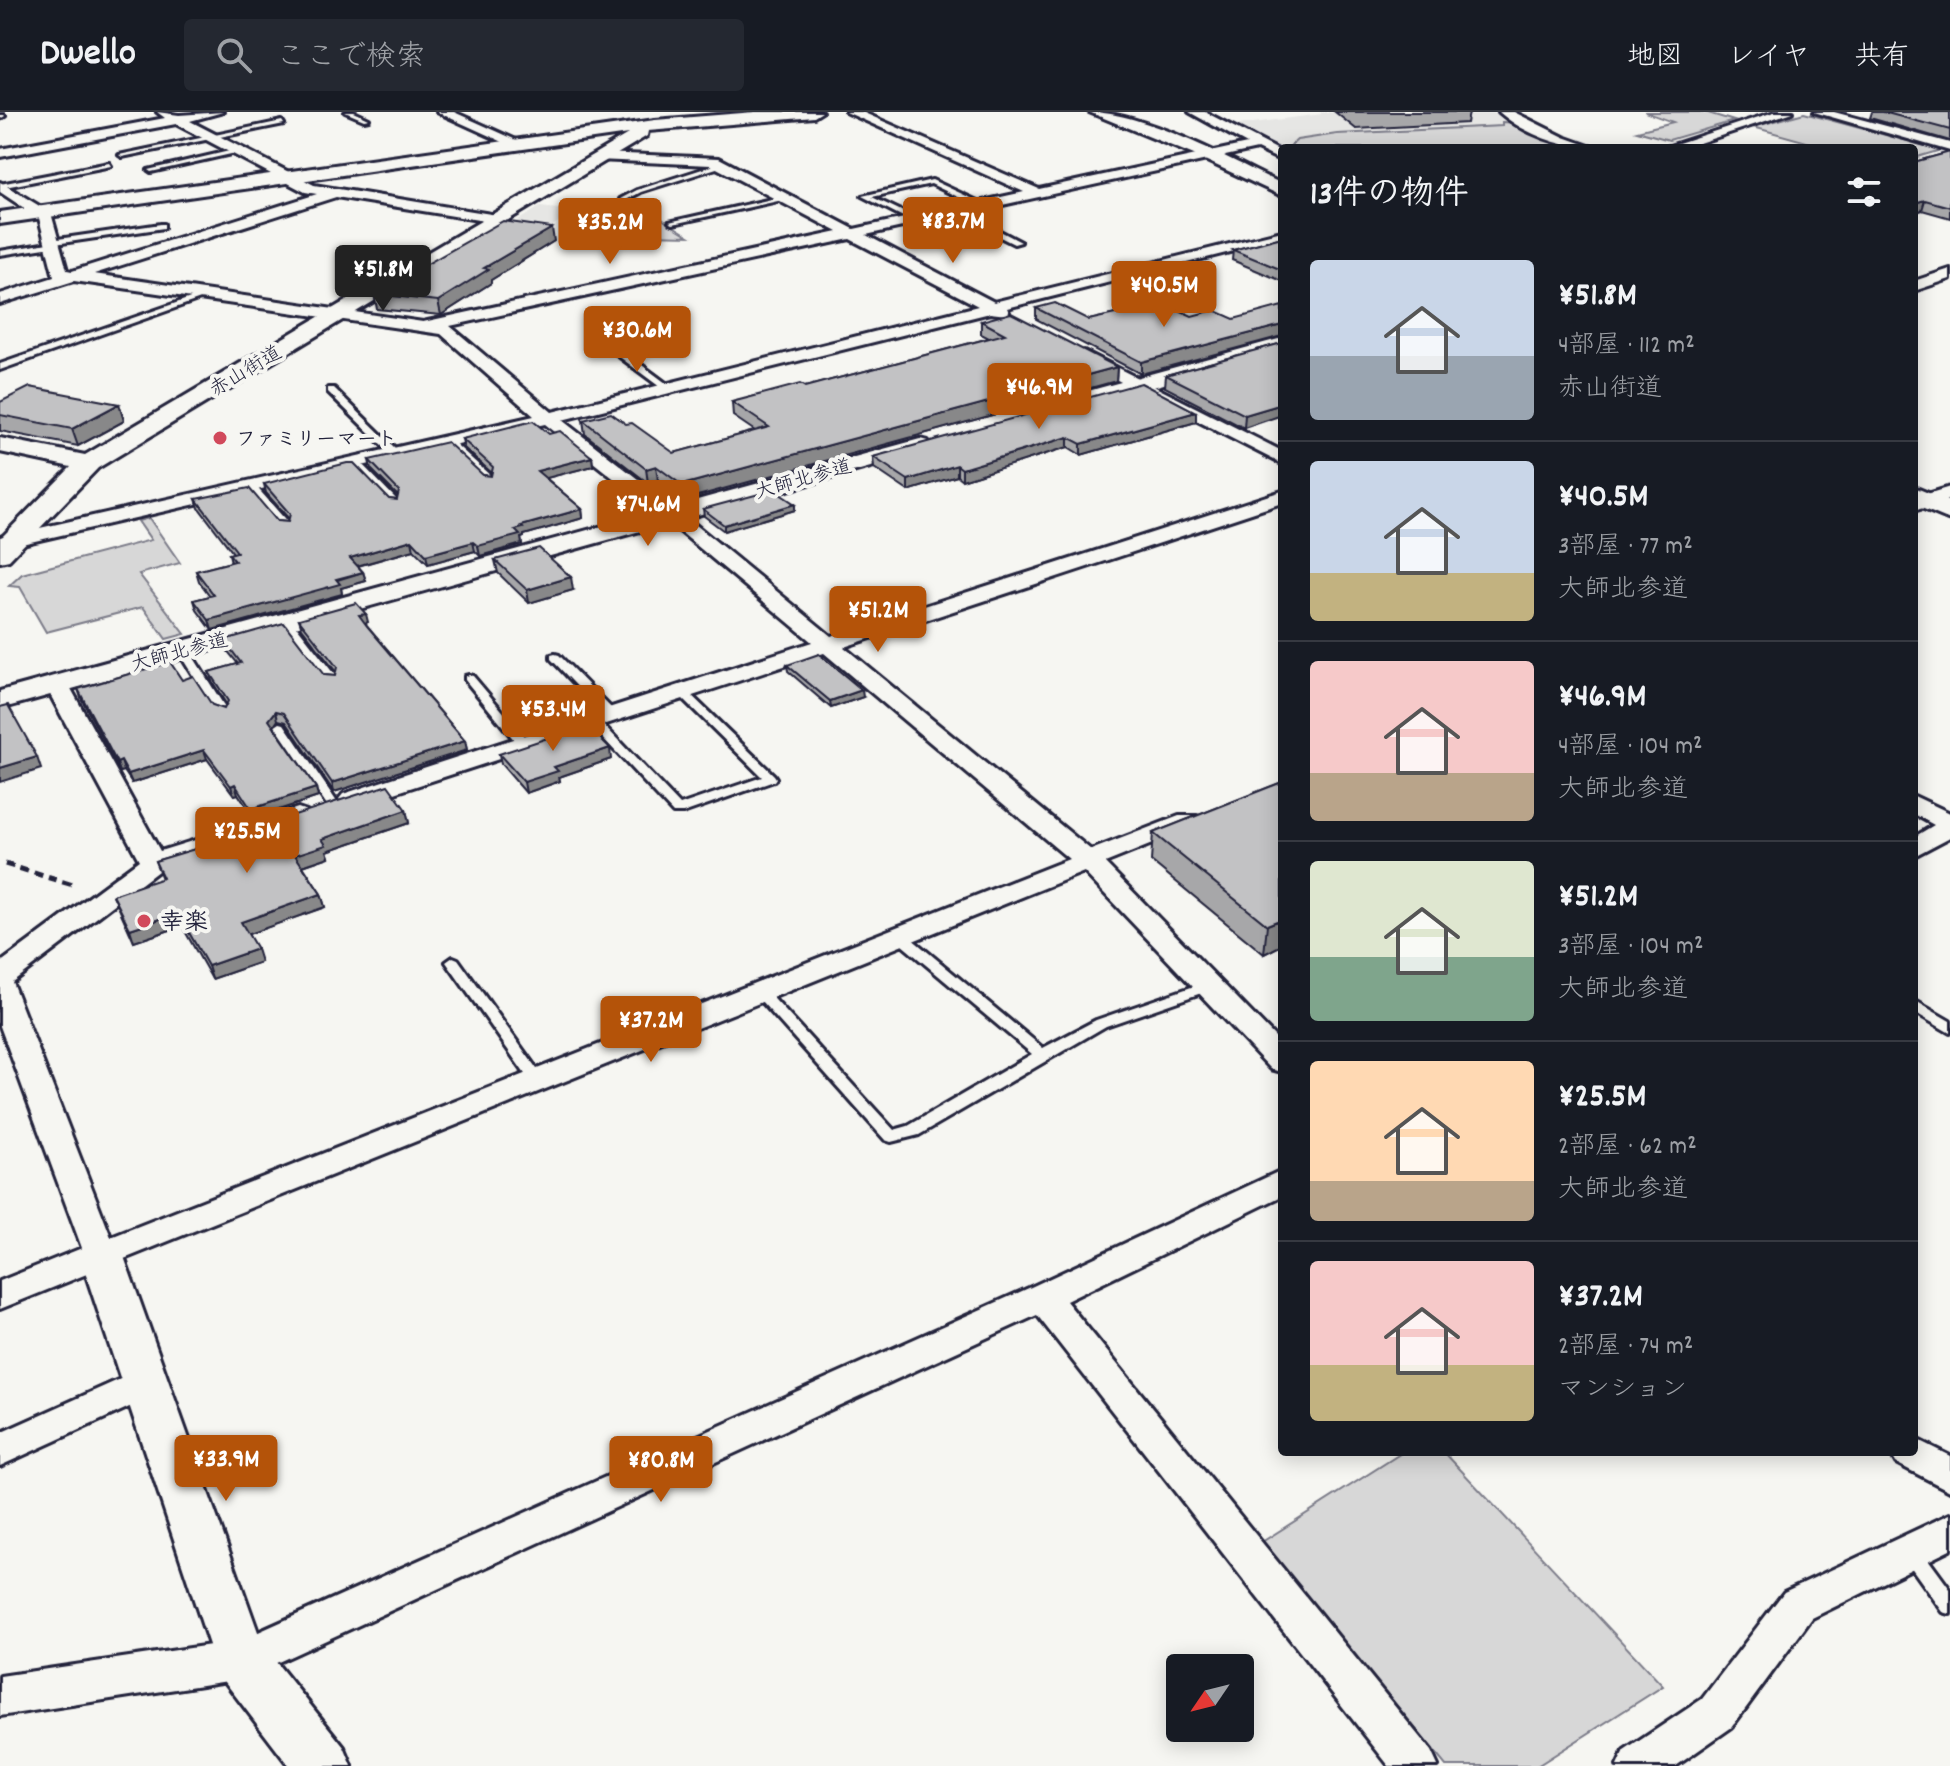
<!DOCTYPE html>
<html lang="ja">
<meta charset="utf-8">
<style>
body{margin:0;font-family:Dekko,"Klee One",sans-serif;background:#242831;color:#f1f3f6;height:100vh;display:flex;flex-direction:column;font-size:30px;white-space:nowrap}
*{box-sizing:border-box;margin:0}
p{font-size:26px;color:#9ea1a6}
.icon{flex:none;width:44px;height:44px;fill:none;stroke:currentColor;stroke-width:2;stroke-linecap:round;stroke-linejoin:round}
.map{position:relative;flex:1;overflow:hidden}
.panel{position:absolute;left:1278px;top:32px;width:640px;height:1312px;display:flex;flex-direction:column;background:#171b24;border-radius:8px;box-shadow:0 4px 20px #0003}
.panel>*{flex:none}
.needle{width:52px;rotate:235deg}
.tools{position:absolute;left:1166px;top:1542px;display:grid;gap:16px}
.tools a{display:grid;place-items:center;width:88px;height:88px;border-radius:8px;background:#171b24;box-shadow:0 4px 20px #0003;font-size:40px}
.price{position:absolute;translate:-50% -68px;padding:0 18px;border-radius:8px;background:#b45309;color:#fff;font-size:26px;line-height:52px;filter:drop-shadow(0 2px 4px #0008)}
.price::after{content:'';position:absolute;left:50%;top:48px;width:24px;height:18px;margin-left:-12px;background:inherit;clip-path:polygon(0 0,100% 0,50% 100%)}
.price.on{background:#222;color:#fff}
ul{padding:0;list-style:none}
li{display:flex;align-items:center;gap:24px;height:200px;padding:0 32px}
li+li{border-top:2px solid #363941}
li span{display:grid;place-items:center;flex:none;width:224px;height:160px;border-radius:8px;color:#555}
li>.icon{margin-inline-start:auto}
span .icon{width:96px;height:96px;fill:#fffc;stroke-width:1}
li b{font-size:34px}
h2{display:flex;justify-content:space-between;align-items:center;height:96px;padding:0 32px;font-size:34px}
header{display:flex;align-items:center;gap:48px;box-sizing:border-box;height:112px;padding:0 40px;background:#171b24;border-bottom:2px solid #363941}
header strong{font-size:38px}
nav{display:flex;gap:44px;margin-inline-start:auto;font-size:28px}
.search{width:560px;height:72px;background:#242831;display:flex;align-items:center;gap:20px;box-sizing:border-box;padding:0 28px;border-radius:8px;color:#9ea1a6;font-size:30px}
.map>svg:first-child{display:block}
.built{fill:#e6e6e4}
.green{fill:#d7d7d7;stroke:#7c7c89;stroke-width:2}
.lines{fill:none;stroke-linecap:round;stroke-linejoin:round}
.service-casing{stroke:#22223b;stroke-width:6}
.minor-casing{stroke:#22223b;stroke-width:6}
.tertiary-casing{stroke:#22223b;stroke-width:6}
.path{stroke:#22223b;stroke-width:5;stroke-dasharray:9 6;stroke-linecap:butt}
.service{fill:#f6f6f2;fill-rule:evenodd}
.minor{fill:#f6f6f2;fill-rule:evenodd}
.tertiary{fill:#f6f6f2;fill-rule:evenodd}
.wall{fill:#a7a7a9;stroke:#22223b;stroke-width:2}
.shaded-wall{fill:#888889;stroke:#22223b;stroke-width:2}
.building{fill:#c2c2c4;stroke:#22223b;stroke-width:2}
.poi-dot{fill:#d1495b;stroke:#f6f6f2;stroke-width:3}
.labels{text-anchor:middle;stroke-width:8;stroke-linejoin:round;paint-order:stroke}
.far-street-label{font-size:20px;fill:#22223b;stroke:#f6f6f2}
.far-poi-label{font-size:20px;font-weight:bold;fill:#22223b;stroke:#f6f6f2;text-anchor:start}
.poi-label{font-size:24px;font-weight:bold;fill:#22223b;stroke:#f6f6f2;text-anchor:start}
</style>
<header>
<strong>Dwello</strong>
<div class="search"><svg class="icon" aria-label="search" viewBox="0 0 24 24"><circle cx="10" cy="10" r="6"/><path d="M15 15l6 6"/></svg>ここで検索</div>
<nav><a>地図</a><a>レイヤ</a><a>共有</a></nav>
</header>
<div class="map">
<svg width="1950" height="1654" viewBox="0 0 1950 1654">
<rect width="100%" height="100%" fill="#f6f6f2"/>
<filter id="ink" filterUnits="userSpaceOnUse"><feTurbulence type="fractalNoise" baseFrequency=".0125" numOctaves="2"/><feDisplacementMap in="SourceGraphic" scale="16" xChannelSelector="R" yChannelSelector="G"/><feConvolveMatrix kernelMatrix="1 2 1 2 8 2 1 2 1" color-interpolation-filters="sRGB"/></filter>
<g filter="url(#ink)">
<g class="built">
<polygon points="1319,0 1500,0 1554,28 1582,36 1282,36 1282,40 1229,14 1322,2"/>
<polygon points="540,95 576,99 549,116 512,112"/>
</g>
<g class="green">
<polygon points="1645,0 1711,0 1708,1 1734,9 1669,28 1637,19 1673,10"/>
<polygon points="1804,1 1941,38 1914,46 1914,36 1809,36 1818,33 1753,15"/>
<path d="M1502,10C1527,10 1551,28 1575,36H1288L1297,28L1337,22L1502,14Z"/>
<polygon points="644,96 689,124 606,122"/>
<polygon points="149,406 180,451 139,462 185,522 166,527 143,495 46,520 20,475 9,474 22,462 151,428 138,409"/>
<polygon points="1403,1340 1444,1340 1663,1574 1537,1654 1446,1654 1262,1430"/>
</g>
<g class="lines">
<g class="service-casing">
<g id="service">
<polygon points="345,0 354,0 369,7 364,8"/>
<polygon points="0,3 4,3 5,4 0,7"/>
<polygon points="282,9 284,12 122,45 119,43"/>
<polygon points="238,37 240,40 151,60 148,58"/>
<polygon points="109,51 111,54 0,76 0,72"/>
<polygon points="721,51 723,54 641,80 626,88 620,87 637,78"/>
<polygon points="932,68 986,93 979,95 931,72 872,85 916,106 913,110 862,84"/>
<polygon points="785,84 787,87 673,112 669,110"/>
<polygon points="952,97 958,97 1021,130 1014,132 952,101"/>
<polygon points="161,112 164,112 164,116 55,132 52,135 0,143 0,139 48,131 51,128"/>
<polygon points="202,182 209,184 0,258 0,252"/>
<polygon points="617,239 623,239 670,274 670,278 664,278 617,243"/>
<polygon points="328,276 334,276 397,338 397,342 391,342 328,280"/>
<polygon points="444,327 450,327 493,366 493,370 487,370 444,331"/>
<polygon points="351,347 357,347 399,390 399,394 393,394 351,351"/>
<polygon points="248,372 254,372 290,413 290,417 282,417 248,376"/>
<polygon points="287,506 291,507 337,566 337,570 329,570 283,511 283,507"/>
<polygon points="183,535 189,538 228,600 226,603 222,604 216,600 177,538"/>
<polygon points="555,542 559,543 616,601 616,607 608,607 551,547 551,543"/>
<polygon points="469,563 473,564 528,629 530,632 528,635 520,635 465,568 465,564"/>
<polygon points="683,577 687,579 774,663 776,666 774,669 683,701 673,701 588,610 590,607 598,607 680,693 762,665 679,583 677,581"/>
<polygon points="280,611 284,612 339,693 338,696 333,697 327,693 274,615"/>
<polygon points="900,820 905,821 1043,936 1096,908 1203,871 1208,869 1215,874 1213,877 1106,914 919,1023 891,1030 885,1028 753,880 760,875 765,877 894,1018 908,1014 1032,942 895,827 893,824 895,821"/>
<polygon points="453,845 458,847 542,964 545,968 542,972 532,972 446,850"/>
<polygon points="1914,888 1950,909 1950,921 1914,900"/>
<polygon points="1910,1429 1917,1432 1950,1477 1950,1502 1943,1500 1903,1444 1900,1438 1903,1432"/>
</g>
</g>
<g class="minor-casing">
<g id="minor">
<path d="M157,0L179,3L223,0L190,9L314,73L497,103L504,107L497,111L336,85L94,162L423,210L838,120L711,53L597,48L595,45L602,41L719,46L854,117L1024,80L846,0H862L1039,77L1247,32L1189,0H1205L1282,40V49L1257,37L866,123L994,190L1282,119V127L1007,196L1009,200L1007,203L990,201L562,308L679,399L831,524L1282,379V391L844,535L1091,738L1179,704H1197L1201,709L1197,714L1105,751L1282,932V960L1271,957L1084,760L0,1197V1169L82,1136L0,914V851L139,748L45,573L49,568H65L69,573L160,739L298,696L307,699L311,704L307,709L162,756L12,870L111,1125L1069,747L824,541L361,692H343L339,687L343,682L812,530L665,407L545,312L0,437V425L534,304L441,222L74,169L0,192V182L54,165L39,106L0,80V70L51,101L67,158L72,159L317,82L305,80L176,12L0,45V37L165,6ZM850,127L978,194L552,300L450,214Z"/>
<polygon points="437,0 454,0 525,32 514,35"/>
<path d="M1499,0H1514L1564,25L1595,36C1562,36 1524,22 1499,0Z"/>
<polygon points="1774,0 1793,0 1684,36 1663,36"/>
<polygon points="1814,0 1834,0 1950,31 1950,39"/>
<polygon points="1950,157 1950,167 1914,179 1914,169"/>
<polygon points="1084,239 1282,339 1282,352 1078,248 1076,244"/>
<polygon points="1950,375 1950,387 1914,399 1914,386"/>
<polygon points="1914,684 1950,701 1950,725 1914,744 1914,725 1934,713 1914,702"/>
<polygon points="1282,1058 1282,1084 1066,1189 1431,1639 1438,1654 1389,1654 1037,1203 241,1567 0,1604 0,1564 238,1529 1031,1175"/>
<polygon points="145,1256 158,1260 163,1271 158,1282 0,1354 0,1321"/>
<polygon points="1914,1326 1950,1344 1950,1379 1896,1351 1890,1340 1914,1340"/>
<polygon points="1950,1402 1950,1438 1812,1506 1732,1615 1676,1654 1617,1654 1624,1639 1702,1587 1784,1480"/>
</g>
</g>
<g class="tertiary-casing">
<g id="tertiary">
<polygon points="755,0 822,0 814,5 648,19 647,24 98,356 9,448 0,450 0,427 71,355 0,340 0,326 85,343 628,22 0,112 0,100 655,8"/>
<path d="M1089,0C1144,0 1231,48 1282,72V84L1194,43Z"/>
<polygon points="1282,226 1282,239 1096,291 1088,289 1085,284 1088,279"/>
<polygon points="920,327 928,329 932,334 928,339 0,597 0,579"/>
<polygon points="1914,375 1950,390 1950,408 1914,393"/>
<polygon points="101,1125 116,1130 123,1142 263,1534 344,1635 352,1654 289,1654 222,1566 214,1548 79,1142 86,1130"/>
</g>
</g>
<polyline class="path" points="5,752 76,774"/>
<use href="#service" class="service"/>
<use href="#minor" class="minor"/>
<use href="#tertiary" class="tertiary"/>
</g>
<g class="wall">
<polygon points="1335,0 1469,0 1467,11 1356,17"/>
<polygon points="1872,0 1950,0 1950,29 1870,6"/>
<polygon points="1950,40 1950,106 1922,98 1914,101 1914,50"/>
<polygon points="1282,125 1282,169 1232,148 1233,138"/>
<polygon points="554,129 491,168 491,171 441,203 377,197 374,182"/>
<polygon points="1164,191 1141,262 1036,207 1036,196 1089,208"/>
<polygon points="981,209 1117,255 1116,269 683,388 658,368 648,371 585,322 583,308 626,312 674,341 755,319 733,304 732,290 805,275 989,226 981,222"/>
<polygon points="1282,231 1244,316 1165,275 1166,263"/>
<polygon points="0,290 119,292 124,309 78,334 0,319"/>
<polygon points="1196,300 1196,310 1081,343 1068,335 962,368 957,364 908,379 874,356 873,345"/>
<polygon points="549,322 592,345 593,354 546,366 582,397 583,406 524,423 524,425 521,426 522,432 480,444 475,439 428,452 414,438 358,454 363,460 366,469 341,476 342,482 212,518 197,498 194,488 210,484 199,469 196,459 231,450 229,442 233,441 199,396 196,387 277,409 288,410 289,407 266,381 264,372 397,388 398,384 371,357 369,348 491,364 492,361 464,336 462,327"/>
<polygon points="703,397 795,398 724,419 704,404"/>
<polygon points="495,448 573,478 529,491 498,461"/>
<polygon points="299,507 368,510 365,511 465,629 467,638 334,680 286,610 278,608 274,614 316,676 318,685 254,706 238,682 234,683 207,647 132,671 124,659 120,660 81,586 78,577 182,568 212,593 224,597 226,592 212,569 209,560 238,552 226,537 224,528 324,563 335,564 336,560 302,516"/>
<polygon points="787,553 863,585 831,596 788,559"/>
<polygon points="499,642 611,647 559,665 560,669 526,681 501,652"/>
<polygon points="1282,670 1282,833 1264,842 1151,749 1153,721"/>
<polygon points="406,698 409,711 327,739 329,745 303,754 321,782 325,795 248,822 261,850 212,867 182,814 134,830 113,783 162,767 155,749 264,717 263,713"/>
</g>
<g class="shaded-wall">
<polygon points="1925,88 1922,98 1914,101 1914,91"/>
<polygon points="552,116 554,129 491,168 491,171 441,203 438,189 484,156"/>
<polygon points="1282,213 1282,224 1141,262 1141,250"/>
<polygon points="1117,255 1116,269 683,388 682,373"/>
<polygon points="119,292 124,309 78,334 72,317"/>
<polygon points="1282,292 1282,303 1244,316 1245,303"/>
<polygon points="1196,300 1196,310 1081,343 1081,332"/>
<polygon points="1068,325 1068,335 962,368 962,357"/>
<polygon points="592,345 593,354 539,368 537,359"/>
<polygon points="957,353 957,364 908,379 908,368"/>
<polygon points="656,354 658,368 648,371 646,357"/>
<polygon points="795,392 795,398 724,419 724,413"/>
<polygon points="582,397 583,406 524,423 524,425 521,426 522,432 480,444 478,434 515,418 521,414"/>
<polygon points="412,428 414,438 353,455 350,446"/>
<polygon points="473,430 475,439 428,452 426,443"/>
<polygon points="363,460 366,469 341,476 342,482 212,518 209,508"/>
<polygon points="571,465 573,478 529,491 527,478"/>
<polygon points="366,502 368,510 361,512 359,503"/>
<polygon points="862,578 863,585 831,596 830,589"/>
<polygon points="276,599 278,608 272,617 269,608"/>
<polygon points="465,629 467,638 334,680 332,671"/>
<polygon points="610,636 611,647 559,665 560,669 526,681 524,670 554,655"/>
<polygon points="204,638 207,647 132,671 128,662"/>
<polygon points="37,645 41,657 0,670 0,656"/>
<polygon points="121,649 124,659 120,660 117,651"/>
<polygon points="235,672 238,682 234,683 231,674"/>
<polygon points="316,676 318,685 254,706 251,697"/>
<polygon points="406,698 409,711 327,739 329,745 299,755 295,743 322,727"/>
<polygon points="321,782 325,795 246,823 241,810"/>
<polygon points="178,801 182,814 134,830 130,817"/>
<polygon points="1282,807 1282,833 1264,842 1267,813"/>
<polygon points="257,837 261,850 212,867 208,854"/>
</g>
<g class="building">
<polygon points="1883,0 1950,0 1950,18"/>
<polygon points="1950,40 1950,95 1925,88 1914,91 1914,50"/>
<polygon points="503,109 552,116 484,156 489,157 438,189 374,182"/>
<polygon points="1282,125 1282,158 1233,138"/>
<polygon points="1055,191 1089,208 1164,191 1192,204 1214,198 1234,207 1282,194 1282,213 1141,250 1036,196"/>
<polygon points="1011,201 1117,255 682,373 656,354 646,357 583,308 611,301 626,312 632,311 674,341 769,315 732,290 800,272 805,275 1005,222 981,209"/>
<polygon points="1282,231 1282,292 1245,303 1166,263"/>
<polygon points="1141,271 1196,300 1081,332 1068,325 962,357 957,353 908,368 873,345"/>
<polygon points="30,275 119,292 72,317 0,303 0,290"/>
<polygon points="533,309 549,322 560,319 592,345 537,359 582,397 521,414 523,416 515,418 520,423 478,434 473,430 426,443 412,428 350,446 363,460 336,467 340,472 209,508 194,488 214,483 196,459 235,449 229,442 237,440 196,387 249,376 277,409 288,410 290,402 264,372 347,351 354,351 389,387 397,388 399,379 369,348 447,330 483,363 491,364 493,355 462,327"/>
<polygon points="774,378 795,392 724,413 703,397"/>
<polygon points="539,436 571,465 527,478 495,448"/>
<polygon points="356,491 366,502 359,503 367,514 465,629 332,671 284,601 276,599 269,608 316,676 251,697 235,672 231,674 204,638 128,662 121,649 117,651 78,577 170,550 182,568 193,564 212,593 224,597 228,589 209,560 241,551 224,528 284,511 324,563 335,564 337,555 299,507"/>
<polygon points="819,542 862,578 830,589 787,553"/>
<polygon points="8,593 37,645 0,656 0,595"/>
<polygon points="587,613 610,636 554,655 558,659 524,670 499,642"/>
<polygon points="1282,670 1282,807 1267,813 1153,721"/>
<polygon points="388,673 406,698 322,727 326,733 295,743 321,782 241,810 257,837 208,854 178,801 130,817 113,783 163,766 155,749 265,716 263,713"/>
</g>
</g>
<g class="poi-dot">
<circle cx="220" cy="326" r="8"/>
<circle cx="144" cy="809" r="8"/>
</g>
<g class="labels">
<g class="far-street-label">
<text transform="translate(245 258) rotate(-31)" y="7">赤山街道</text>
<text transform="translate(803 366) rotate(-16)" y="7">大師北参道</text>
<text transform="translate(179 539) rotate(-15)" y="7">大師北参道</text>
</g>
<g class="far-poi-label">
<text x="236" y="333">ファミリーマート</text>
</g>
<g class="poi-label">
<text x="160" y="817">幸楽</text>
</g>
</g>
</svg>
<div class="tools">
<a><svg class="needle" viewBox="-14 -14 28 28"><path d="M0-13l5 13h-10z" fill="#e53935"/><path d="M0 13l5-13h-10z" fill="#9ea1a6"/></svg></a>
</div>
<b class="price" style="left:953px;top:153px">¥83.7M</b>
<b class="price" style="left:610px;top:154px">¥35.2M</b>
<b class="price on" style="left:383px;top:201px">¥51.8M</b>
<b class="price" style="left:1164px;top:217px">¥40.5M</b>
<b class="price" style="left:637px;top:262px">¥30.6M</b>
<b class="price" style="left:1039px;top:319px">¥46.9M</b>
<b class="price" style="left:648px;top:436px">¥74.6M</b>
<b class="price" style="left:878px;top:542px">¥51.2M</b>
<b class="price" style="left:553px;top:641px">¥53.4M</b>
<b class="price" style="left:247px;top:763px">¥25.5M</b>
<b class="price" style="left:651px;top:952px">¥37.2M</b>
<b class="price" style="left:226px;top:1391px">¥33.9M</b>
<b class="price" style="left:661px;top:1392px">¥80.8M</b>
<section class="panel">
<h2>13件の物件<svg class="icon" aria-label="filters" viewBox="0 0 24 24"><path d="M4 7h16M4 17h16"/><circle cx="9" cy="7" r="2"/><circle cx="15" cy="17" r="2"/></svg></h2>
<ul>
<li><span style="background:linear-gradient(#c9d6e8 60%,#9aa5b1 0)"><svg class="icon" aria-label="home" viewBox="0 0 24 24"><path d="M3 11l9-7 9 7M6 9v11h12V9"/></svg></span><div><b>¥51.8M</b><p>4部屋 · 112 m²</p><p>赤山街道</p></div></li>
<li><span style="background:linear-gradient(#c9d6e8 70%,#c2b280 0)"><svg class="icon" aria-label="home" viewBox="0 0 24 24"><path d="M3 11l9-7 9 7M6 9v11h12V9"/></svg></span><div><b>¥40.5M</b><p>3部屋 · 77 m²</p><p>大師北参道</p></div></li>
<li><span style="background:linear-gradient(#f6c9c9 70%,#b9a48a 0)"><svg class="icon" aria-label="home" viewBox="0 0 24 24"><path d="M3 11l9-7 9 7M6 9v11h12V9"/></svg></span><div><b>¥46.9M</b><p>4部屋 · 104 m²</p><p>大師北参道</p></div></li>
<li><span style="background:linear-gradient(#dfe7d0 60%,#7fa58c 0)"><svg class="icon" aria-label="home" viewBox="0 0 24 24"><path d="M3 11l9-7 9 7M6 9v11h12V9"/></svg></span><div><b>¥51.2M</b><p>3部屋 · 104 m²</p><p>大師北参道</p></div></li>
<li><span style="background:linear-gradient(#ffd9b3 75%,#b9a48a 0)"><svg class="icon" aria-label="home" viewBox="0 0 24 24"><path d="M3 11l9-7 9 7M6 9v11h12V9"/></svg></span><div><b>¥25.5M</b><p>2部屋 · 62 m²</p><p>大師北参道</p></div></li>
<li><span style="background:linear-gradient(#f6c9c9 65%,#c2b280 0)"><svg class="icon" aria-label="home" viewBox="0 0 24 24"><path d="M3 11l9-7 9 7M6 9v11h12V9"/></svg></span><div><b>¥37.2M</b><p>2部屋 · 74 m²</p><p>マンション</p></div></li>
</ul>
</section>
</div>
